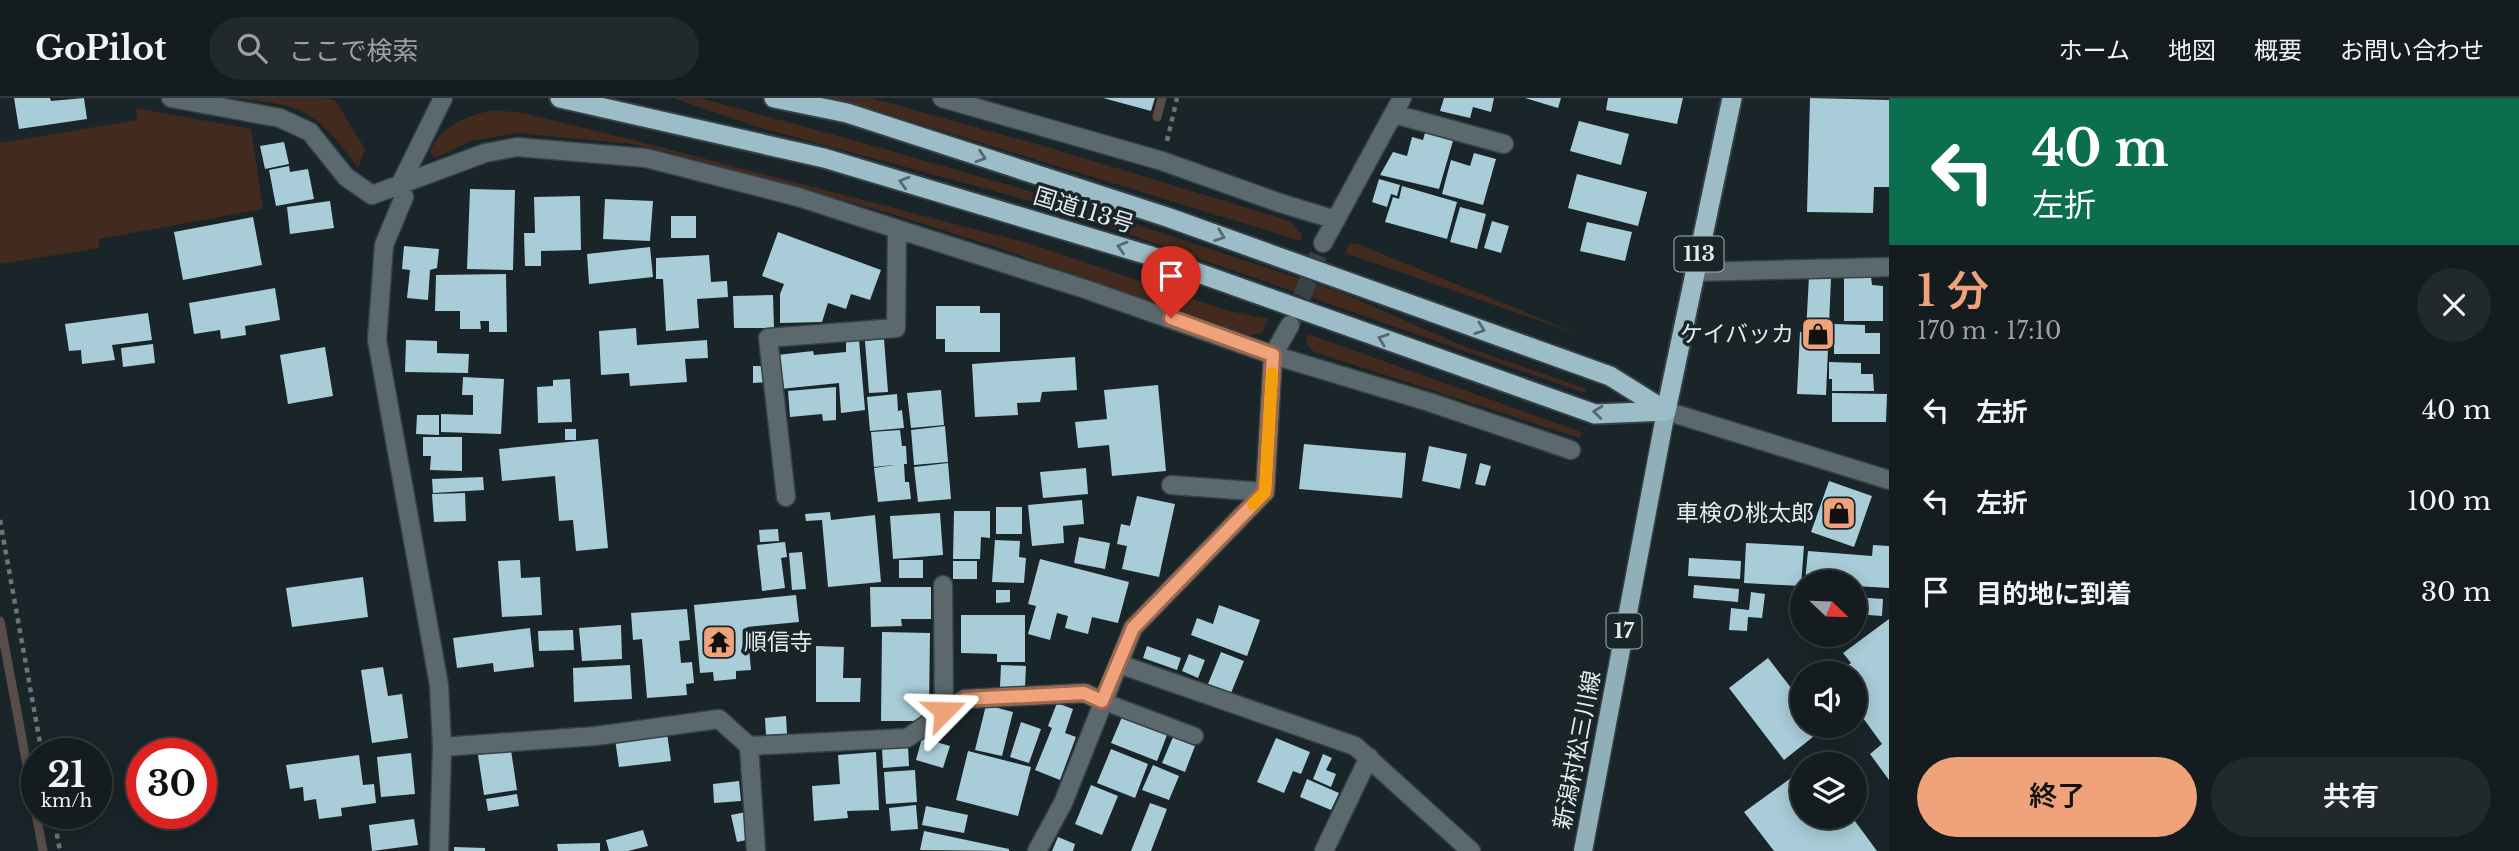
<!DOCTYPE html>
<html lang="ja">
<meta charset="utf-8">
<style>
:root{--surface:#141c1f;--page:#21292c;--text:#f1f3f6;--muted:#9da1a4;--line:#333a3d;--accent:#f0a27a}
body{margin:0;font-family:"Libre Baskerville","Noto Sans JP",serif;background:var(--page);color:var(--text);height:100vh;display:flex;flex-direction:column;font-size:26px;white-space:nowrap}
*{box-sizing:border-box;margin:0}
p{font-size:23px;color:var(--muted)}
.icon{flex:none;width:38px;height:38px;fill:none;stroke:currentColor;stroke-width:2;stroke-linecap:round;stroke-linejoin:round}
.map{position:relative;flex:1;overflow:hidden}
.details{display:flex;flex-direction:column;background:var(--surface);width:630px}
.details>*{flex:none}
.banner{background:#0b6e4f;color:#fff;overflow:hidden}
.needle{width:46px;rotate:113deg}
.tools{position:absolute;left:1790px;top:472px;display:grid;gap:14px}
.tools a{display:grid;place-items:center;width:77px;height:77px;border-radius:50%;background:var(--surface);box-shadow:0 4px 18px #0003,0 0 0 2px var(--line);font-size:35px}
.speed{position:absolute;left:21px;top:640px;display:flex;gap:14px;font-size:35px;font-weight:700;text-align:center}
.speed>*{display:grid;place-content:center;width:91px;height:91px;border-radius:50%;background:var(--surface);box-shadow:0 4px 18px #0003,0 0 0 2px var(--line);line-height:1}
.speed small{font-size:18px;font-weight:400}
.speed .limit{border:10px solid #d22;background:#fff;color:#111}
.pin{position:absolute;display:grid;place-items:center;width:60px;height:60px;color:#fff;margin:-72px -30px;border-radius:50% 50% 50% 0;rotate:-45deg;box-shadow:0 0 7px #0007}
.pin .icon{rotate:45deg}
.me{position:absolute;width:77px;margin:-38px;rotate:68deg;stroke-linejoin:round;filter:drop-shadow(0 0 5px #0008)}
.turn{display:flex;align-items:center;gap:24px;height:147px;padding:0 28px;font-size:32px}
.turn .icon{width:91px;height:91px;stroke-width:2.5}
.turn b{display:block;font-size:49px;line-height:60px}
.round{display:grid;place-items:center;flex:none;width:74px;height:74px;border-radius:37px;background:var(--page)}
.summary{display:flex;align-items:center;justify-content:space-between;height:119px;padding:0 28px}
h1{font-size:42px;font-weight:600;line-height:52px;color:var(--accent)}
.primary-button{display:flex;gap:14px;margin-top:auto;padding:14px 28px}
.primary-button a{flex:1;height:80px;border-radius:42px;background:var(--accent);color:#111;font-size:28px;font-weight:600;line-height:80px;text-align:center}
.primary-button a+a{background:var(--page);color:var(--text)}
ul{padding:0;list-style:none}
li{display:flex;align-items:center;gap:21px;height:91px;padding:0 28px}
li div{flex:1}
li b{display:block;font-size:26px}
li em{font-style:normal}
header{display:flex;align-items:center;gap:42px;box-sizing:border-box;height:98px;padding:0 35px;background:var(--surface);border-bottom:2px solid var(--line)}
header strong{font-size:33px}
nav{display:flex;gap:38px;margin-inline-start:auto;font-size:24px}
.search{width:490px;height:63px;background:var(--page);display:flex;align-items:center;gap:18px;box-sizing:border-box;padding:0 24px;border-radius:38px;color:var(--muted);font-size:26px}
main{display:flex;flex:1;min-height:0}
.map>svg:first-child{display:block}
</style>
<header>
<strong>GoPilot</strong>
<div class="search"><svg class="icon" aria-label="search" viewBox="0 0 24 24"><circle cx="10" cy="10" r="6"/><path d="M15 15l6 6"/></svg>ここで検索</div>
<nav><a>ホーム</a><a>地図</a><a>概要</a><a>お問い合わせ</a></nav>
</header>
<main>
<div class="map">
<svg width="1889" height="753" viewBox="0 0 1889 753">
<rect width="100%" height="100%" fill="#1a2529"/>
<!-- green -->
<path fill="#422a1e" d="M233 0H322L335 2 365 51 358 70C343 49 324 23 299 12 279 4 255 3 233 0Z
M673 0H700L860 44 1077 107 1340 194 1463 248 1587 291 1585 295 1042 106 761 30Z
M828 0H872L1054 51 1277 119 1291 124 1302 137 1301 143 878 13Z
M136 10 251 31 263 111 99 141V150L0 166V45L137 22Z
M493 12 523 15 637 43 1028 145 1229 213 1268 221 1262 235 1247 238 993 148 882 113 663 53 632 46 517 35 471 43 439 58 434 59 430 54C440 27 467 18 493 12Z
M1350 145 1358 146 1581 237 1345 155Z
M1308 236 1581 334 1580 340 1314 254 1306 245Z"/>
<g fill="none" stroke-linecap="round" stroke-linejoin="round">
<!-- stream -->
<path stroke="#594d48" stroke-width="9" d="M1157 19 1162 0
M0 523 43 753"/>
</g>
<!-- building -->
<path fill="#a8ccd8" d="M14 0H50L51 3 84 0 87 21 19 31Z
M1103 0H1155L1151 13Z
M1444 0H1494L1491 14 1473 9 1470 20 1440 13Z
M1525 0H1561L1558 10Z
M1608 0H1683L1677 26 1606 12Z
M1810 0 1889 2V89H1874L1873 115 1807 114Z
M1579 23 1629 36 1621 67 1570 53Z
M1425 35 1453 43 1439 91 1380 77 1393 54 1407 58 1412 39 1423 42Z
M284 44 289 66 265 71 260 48Z
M1474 55 1496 61 1483 107 1442 96 1451 62 1470 68Z
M289 68 290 74 308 71 314 101 276 108 269 72Z
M1577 76 1647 94 1638 128 1568 110Z
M1379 81 1400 87 1397 98 1391 96 1387 109 1372 104Z
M1402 88 1457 104 1447 141 1385 124 1393 99 1399 101Z
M470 91 515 92 513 172 467 171Z
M580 98 581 152 541 153V168H525L524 135H535L534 99Z
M605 101 653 103 650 143 603 141Z
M330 103 334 130 290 136 287 109Z
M1460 109 1486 116 1477 151 1450 144Z
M671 118H696V140H671Z
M253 119 262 167 183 182 174 134Z
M1492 123 1509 128 1501 155 1484 150Z
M1587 124 1632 134 1625 163 1580 153Z
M778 134 881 172 870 202 851 196 846 211 828 205 822 224 780 225V196L784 186 762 178Z
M404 148 439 151 437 170 430 172 428 202 407 200 410 172 402 171Z
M650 149 653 179 589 186 587 156Z
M709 157 711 184 727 183 728 199 697 201 699 230 666 233 663 181H656V160Z
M506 176 507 234H489V223H480L481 231H460V213H435L436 177Z
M1809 178 1831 180 1826 297 1797 296 1800 234 1806 235Z
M1844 179H1871L1872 187 1883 188V223H1844Z
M275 190 280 222 245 228 246 237 221 241 220 232 194 236 189 205Z
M773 197 774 230H734L733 198Z
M936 208H980V215H1000V254H945V241H936Z
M148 215 152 242 112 247 115 262 82 266 81 252 69 253 65 226Z
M1834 226 1865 227V235H1880V256H1834Z
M636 230 637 247 707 242 708 260 685 261 687 284 630 288 629 275 601 277 599 233Z
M884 241 888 294 869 295 865 243Z
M406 242 437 243V255L469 256 468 275 405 274Z
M859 242 865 312 841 315 839 285 780 291 777 257 813 253 814 257 846 254V244Z
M153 246 155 265 123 269 121 250Z
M325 249 333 298 288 306 280 257Z
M1075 259 1077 292 1042 294 1040 304 1017 305 1018 317 975 319 972 266Z
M1829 264 1861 265V276H1873L1874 293H1832V281H1829Z
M753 268H766V284L753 285Z
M463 279 504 281 501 336 441 334V316L473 317V297H462Z
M570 281 572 324 538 325 537 289 553 288V282Z
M1158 287 1166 373 1112 378 1109 347 1078 350 1075 324 1107 321 1104 292Z
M836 289V322L823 323 822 316 790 319 788 293Z
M941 292 944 327 911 330 907 295Z
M1832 295 1887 296 1886 324H1832Z
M897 296 898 313 902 312 904 330 870 333 867 299Z
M417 317H439V337L416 336Z
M945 328 948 364 914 367 911 332Z
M565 331H576V342H565Z
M900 332 902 348H906L907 366H904L905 384H909L911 401 878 404 874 370 894 367 874 369 871 334Z
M423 339H462V373L430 372 431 358H423Z
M598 341 608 450 576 453 573 422 559 423 555 378 502 383 499 351Z
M1304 346 1406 355 1402 400 1299 391Z
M1429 348 1467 356 1460 391 1422 383Z
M948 365 951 401 918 404 914 369Z
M1480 365 1491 368 1485 388 1475 386Z
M1086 370 1088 396 1043 400 1040 374Z
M483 379 484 392 433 395 432 381Z
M1829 383 1872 398 1854 449 1811 434Z
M465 395 466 423 434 424 432 396Z
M1137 398 1175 406 1159 479 1122 471 1127 448 1117 446 1121 426 1130 428Z
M1082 402 1084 426 1063 428 1064 445 1032 448 1028 407Z
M996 409H1022V436H996Z
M954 413H990V440L981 439 980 461H953Z
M830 414 831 422 875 417 881 484 828 489 822 422 806 423 805 416Z
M940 415 943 457 893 461 890 418Z
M778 431 779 443 760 444 759 432Z
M1079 439 1110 445 1105 471 1074 465Z
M995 442 1020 443 1019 459 1026 460 1024 485 992 484Z
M785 444 787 459 781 460 785 490 762 493 757 447Z
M1746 445 1804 448 1801 488 1744 485Z
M1873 447 1889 448V490L1855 488V485L1805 484 1808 453 1872 458Z
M802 454 806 491 792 492 789 455Z
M1689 460 1741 463 1740 481 1688 478Z
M1040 461 1129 484 1118 525 1092 519 1088 536 1065 530 1068 518 1057 515 1050 542 1028 536 1036 508 1028 506Z
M520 462 521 480 540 479 542 517 502 519 498 463Z
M899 462H923V480H899Z
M953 463H977V481H953Z
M363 479 368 519 292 529 286 490Z
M1694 487 1739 491 1738 504 1693 500Z
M870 489H931V521H901L902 528 871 529Z
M996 492H1010V504L996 505Z
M1751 494 1765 496 1762 520 1748 519 1747 533 1729 532 1731 510 1749 512Z
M796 497 799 524 747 529 751 572 736 573V581L714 583 713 574 700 575 694 507Z
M1855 499 1883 501 1882 518 1855 516Z
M1219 507 1260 522 1247 558 1191 537 1197 520 1213 526Z
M687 511 690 542 679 543 681 565 692 564 694 585 686 586 687 597 647 600 642 541 633 542 631 515Z
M961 517H1025V564H997V556L961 555Z
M1889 521V682L1870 656 1882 646 1855 609V576H1836L1851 565 1843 555Z
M621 527 622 561 582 563 579 530Z
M530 530 534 569 494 574 493 565 457 570 453 540Z
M573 532 574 552 539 553 538 533Z
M882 534 930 535 929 610 916 623H881Z
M816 548 844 549 843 580H861L860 604H816Z
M1147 548 1181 560 1177 572 1143 560Z
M1221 554 1244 563 1231 595 1208 586Z
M1189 556 1205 562 1198 580 1182 573Z
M1768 560 1802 604V628H1821L1823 631 1784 662 1729 590Z
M630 567 632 601 574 604 573 570Z
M1001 567 1026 568 1025 590 1000 589Z
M383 569 388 598 402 596 408 640 372 645 361 572Z
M1057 605 1073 611 1065 635 1076 639 1060 682 1035 672 1052 630 1048 628Z
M986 607 1013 614 1002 658 975 652Z
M786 618 787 636 766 637 765 620Z
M1122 619 1167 637 1157 663 1111 645Z
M1021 624 1041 631 1029 665 1010 659Z
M667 635 671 663 619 669 615 641Z
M1173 639 1195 648 1185 674 1162 665Z
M922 640 950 648 943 670 916 662Z
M1276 640 1310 654 1301 676 1293 673 1284 695 1257 684Z
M908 648 909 668 883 670 882 649Z
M1111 651 1148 666 1135 700 1097 685Z
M511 652 517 692 484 697 478 657Z
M968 653 1031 669 1018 718 956 702Z
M876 654 879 712 847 713 848 720 814 723 812 688 840 686 838 657Z
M411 655 415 696 381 699 377 659Z
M1323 656 1332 660 1326 672 1336 676 1331 689 1313 681Z
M359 657 363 687 374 686 376 705 341 710 342 718 319 721 316 701 304 703 303 689 290 691 286 667Z
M1153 667 1179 678 1169 702 1142 692Z
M915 672 917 704 886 706 884 674Z
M1802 672V719H1852L1877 753H1774L1744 714Z
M1307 681 1339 695 1331 712 1300 699Z
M739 683 741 703 714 705 713 686Z
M1091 687 1118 698 1102 737 1075 726Z
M517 696 519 708 488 713 486 701Z
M1150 705 1167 711 1151 753H1131Z
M916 707 918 731 891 733 889 710Z
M926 708 968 717 964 735 922 727Z
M746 714 751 741 737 744 731 717Z
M414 721 418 747 372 753 369 727Z
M643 732 648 748 628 753H609L606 742Z
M924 733 1009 751V753L920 752Z
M1058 739 1075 746 1073 753H1052Z
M600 745V753H558L557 746Z
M454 749 485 750V753H454Z"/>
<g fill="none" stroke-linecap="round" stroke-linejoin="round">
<!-- minor-tunnel -->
<path stroke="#384347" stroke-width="18" stroke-dasharray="18 9" stroke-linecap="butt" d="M1292 224 1323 145"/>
<!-- service casing -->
<g stroke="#364145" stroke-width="19">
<path id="service" d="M1102 603 1195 638"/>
</g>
<!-- minor casing -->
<g stroke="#364145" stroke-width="21">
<path id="minor" d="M171 0 280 20 310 34 346 79 372 97 485 55 517 49 646 60 798 99 897 131 1085 191 1273 257 1429 304 1571 352
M942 0 1162 63 1280 105 1336 122
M1394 16 1504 46
M1323 145 1402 0
M1695 174 1889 169
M1666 313 1889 382
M1171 387 1265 394
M786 399 768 240 896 230 897 131
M943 487 944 613
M1119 566 1355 648 1471 753
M749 648 756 753
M442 649 596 638 719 621 749 648 907 640 965 601 1085 595 1102 603
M439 753 442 649 439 587 377 242 384 147 404 99 400 87 443 0
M1037 753 1063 705 1133 530 1265 394 1273 257 1290 227
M1324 753 1369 659"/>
</g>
<!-- primary casing -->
<g stroke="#364145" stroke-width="21">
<path id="primary" d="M1583 753 1666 313"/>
</g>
<!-- trunk casing -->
<g stroke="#364145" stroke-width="23">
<path id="trunk" d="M560 0 824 60 1148 157 1595 316 1666 313
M774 0 847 15 1167 119 1610 278 1666 313
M1666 313 1732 0"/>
</g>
<!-- path -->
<path stroke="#6b7578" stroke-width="4.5" stroke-dasharray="5 5" stroke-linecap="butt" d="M1167 43 1177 0
M0 422 42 656
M53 716 60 753"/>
<!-- service -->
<use href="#service" stroke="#5b696e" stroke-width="16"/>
<!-- minor -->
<use href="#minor" stroke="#5b696e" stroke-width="18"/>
<!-- primary -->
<use href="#primary" stroke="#91afb9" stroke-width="18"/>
<!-- trunk -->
<use href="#trunk" stroke="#9cbdc8" stroke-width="19"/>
</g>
<!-- one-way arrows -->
<defs><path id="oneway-chevron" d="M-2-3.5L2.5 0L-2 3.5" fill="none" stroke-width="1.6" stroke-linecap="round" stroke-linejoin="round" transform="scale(1.75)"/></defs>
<g stroke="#546971">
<use href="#oneway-chevron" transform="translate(981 59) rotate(18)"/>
<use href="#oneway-chevron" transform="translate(904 84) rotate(-163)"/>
<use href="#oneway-chevron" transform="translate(1220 138) rotate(20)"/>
<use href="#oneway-chevron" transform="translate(1122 149) rotate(-163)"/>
<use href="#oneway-chevron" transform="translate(1480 231) rotate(20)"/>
<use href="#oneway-chevron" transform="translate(1383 241) rotate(-160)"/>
<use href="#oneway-chevron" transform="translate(1598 314) rotate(-174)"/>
</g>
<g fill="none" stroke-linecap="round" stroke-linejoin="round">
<!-- route casing -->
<g stroke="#9c694f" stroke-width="18">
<path id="route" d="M944 613 965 601 1084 595 1102 603 1133 530 1265 394 1273 257 1171 220"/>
</g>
<!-- route -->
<use href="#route" stroke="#f0a27a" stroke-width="12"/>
<!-- slow -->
<path stroke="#f59e0b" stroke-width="12" d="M1253 406 1265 394 1272 275"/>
</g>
<!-- icons -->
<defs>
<g id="shop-square" transform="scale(1.75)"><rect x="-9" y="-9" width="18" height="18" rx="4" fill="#f0a27a" stroke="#1a2529"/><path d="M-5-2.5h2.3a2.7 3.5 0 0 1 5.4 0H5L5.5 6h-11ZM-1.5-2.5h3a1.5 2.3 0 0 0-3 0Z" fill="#111"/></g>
<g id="temple-square" transform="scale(1.75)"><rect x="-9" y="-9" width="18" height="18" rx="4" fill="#f0a27a" stroke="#1a2529"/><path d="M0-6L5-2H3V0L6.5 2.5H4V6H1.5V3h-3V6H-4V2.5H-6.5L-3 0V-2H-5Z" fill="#111"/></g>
</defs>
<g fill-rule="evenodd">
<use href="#shop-square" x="1818" y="236"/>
<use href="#shop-square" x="1839" y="415"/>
<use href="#temple-square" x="719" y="544"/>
</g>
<g text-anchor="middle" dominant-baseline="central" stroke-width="7" stroke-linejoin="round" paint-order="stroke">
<!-- shield labels -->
<g fill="#1a2529" stroke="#a7b0b3" stroke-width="2">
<rect x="1674.5" y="138.5" width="49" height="35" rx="5"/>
<rect x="1606.5" y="515.5" width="35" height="35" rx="5"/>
</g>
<g font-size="21" font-weight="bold" fill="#e4ebee">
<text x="1699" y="156">113</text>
<text x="1624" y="533">17</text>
</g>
<!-- street labels -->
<g font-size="23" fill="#e4ebee" stroke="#1a2529">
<text transform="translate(1084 112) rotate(17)">国道113号</text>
<text transform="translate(1577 652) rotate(-79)">新潟村松三川線</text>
</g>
<!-- poi labels -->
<g font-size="23" fill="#e4ebee" stroke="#1a2529" text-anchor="end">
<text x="1794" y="236">ケイバッカ</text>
<text x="1814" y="415">車検の桃太郎</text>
<text x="744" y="544" text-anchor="start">順信寺</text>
</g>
</g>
</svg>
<div class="tools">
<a><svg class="needle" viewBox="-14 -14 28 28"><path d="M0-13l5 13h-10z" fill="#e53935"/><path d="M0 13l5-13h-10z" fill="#9da1a4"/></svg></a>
<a><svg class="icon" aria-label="sound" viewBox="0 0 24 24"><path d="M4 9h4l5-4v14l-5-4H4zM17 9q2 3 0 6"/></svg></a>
<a><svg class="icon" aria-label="layers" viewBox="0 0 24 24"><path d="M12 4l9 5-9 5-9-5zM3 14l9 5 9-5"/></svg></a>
</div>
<div class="speed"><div>21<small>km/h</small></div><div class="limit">30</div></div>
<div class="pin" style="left:1171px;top:220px;background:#d93025"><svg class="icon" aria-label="arrive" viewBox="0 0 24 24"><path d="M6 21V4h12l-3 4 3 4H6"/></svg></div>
<svg class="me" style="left:944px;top:613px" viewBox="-20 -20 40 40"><path d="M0-17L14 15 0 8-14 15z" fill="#f0a27a" stroke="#fff" stroke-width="4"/></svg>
</div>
<section class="details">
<div class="banner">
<div class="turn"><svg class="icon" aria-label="left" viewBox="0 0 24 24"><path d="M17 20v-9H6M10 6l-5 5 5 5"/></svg><div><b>40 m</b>左折</div></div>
</div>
<div class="summary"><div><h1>1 分</h1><p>170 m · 17:10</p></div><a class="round"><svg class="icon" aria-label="close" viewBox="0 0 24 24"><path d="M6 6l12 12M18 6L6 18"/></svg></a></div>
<ul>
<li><svg class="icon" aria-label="left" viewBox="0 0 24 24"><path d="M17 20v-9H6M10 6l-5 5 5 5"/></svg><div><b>左折</b></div><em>40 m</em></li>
<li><svg class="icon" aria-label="left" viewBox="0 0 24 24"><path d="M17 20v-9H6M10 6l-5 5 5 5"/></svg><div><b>左折</b></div><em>100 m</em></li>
<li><svg class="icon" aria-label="arrive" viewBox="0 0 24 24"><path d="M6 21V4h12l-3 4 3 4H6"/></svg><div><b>目的地に到着</b></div><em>30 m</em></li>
</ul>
<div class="primary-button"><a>終了</a><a>共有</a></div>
</section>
</main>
